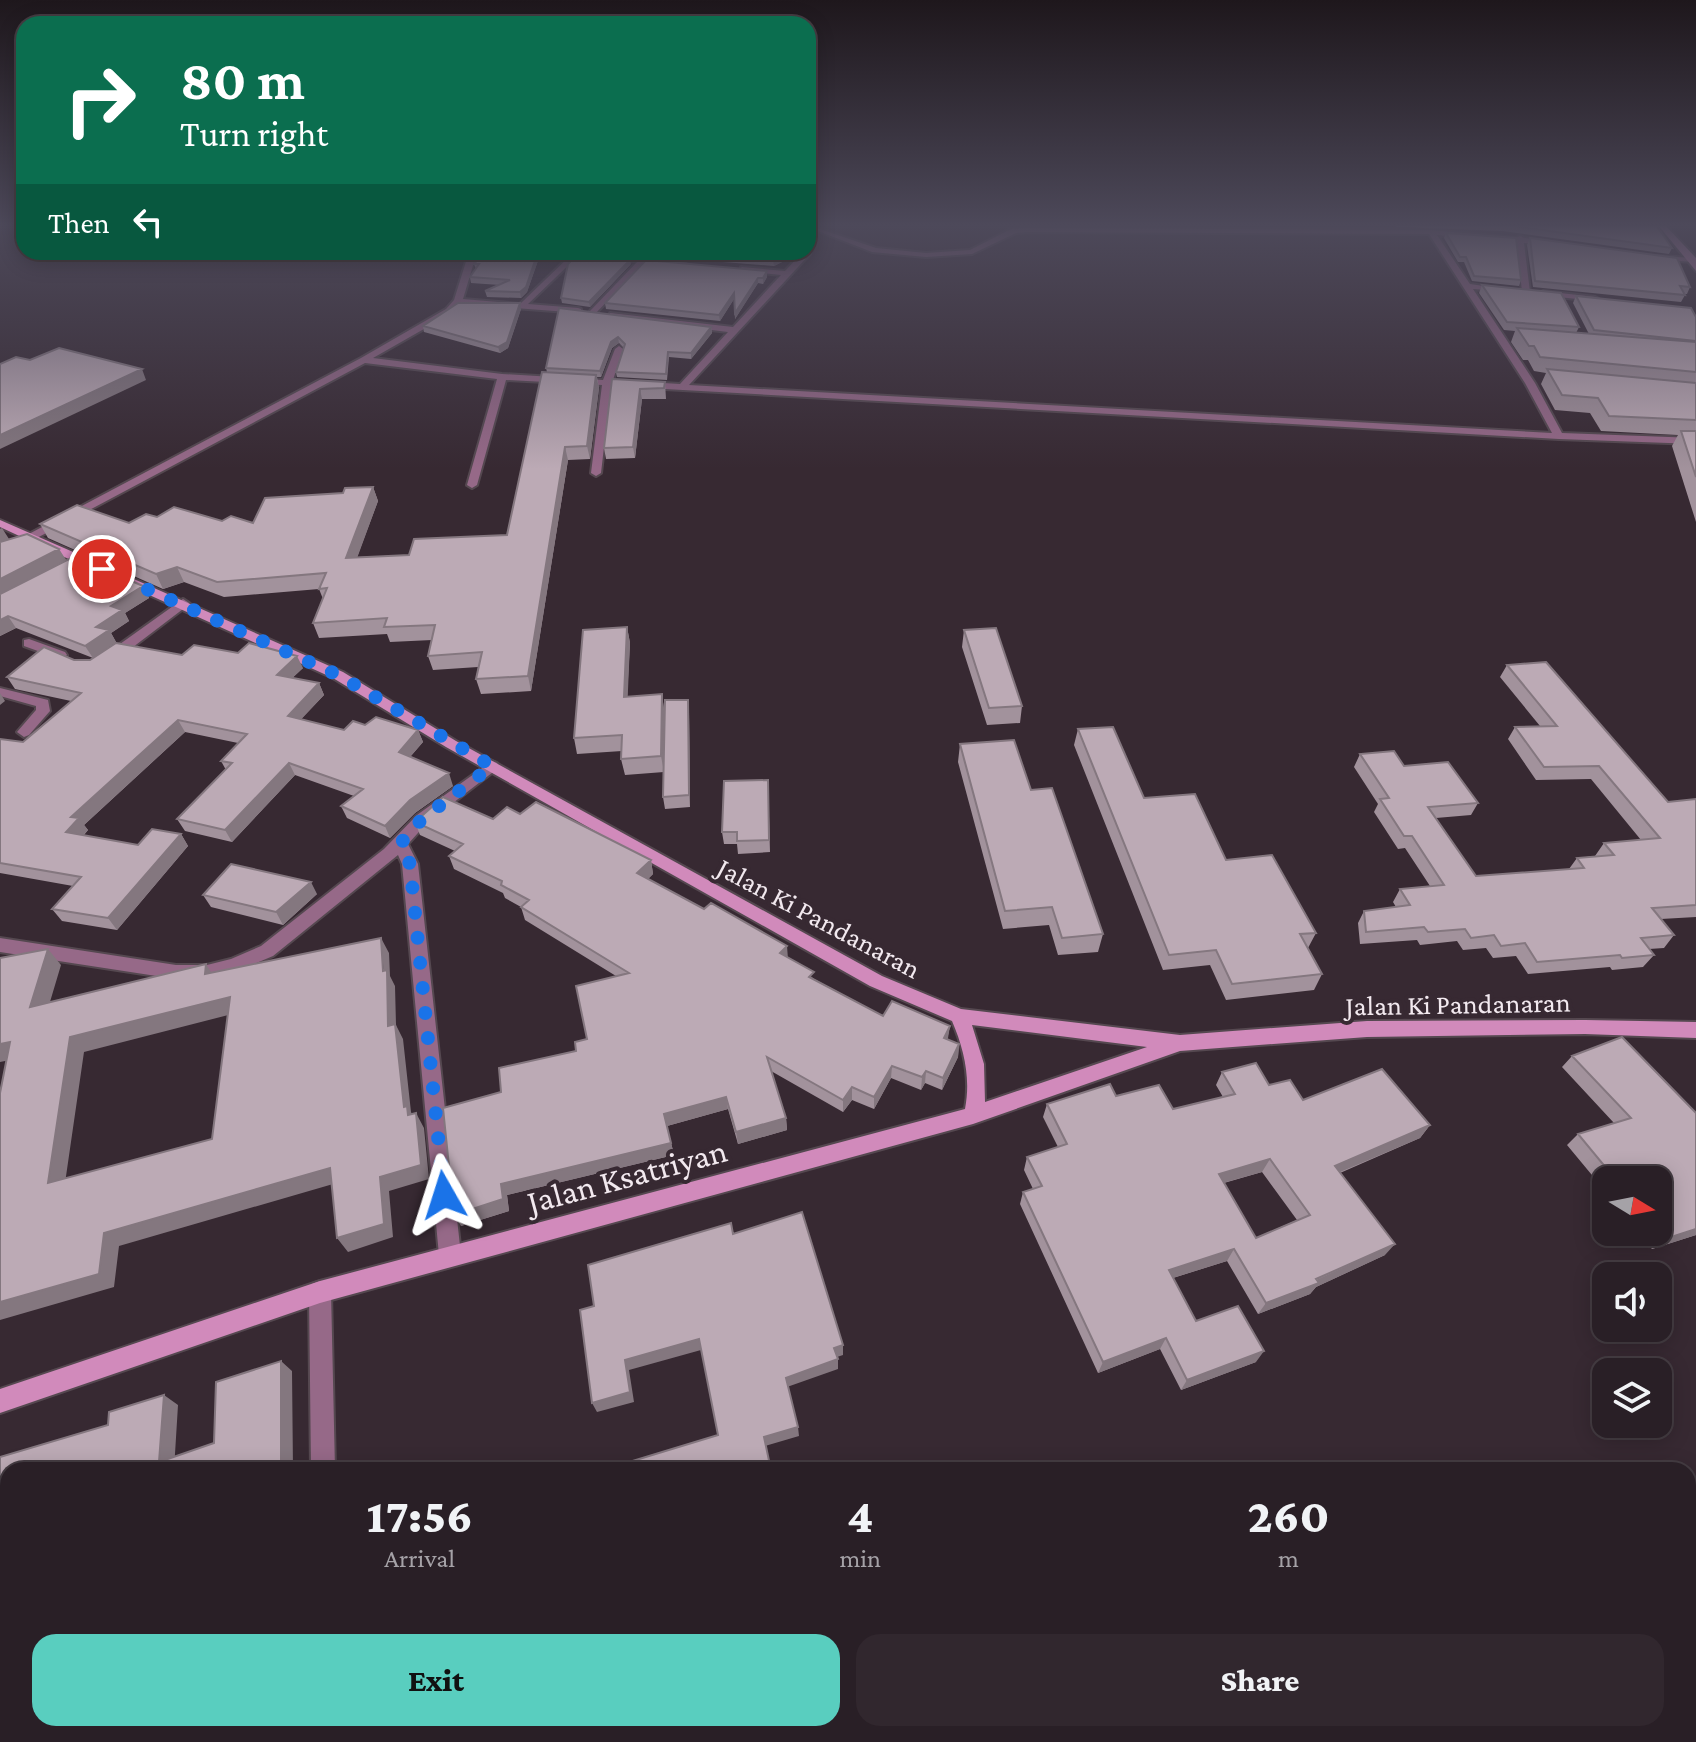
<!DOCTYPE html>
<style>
:root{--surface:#291f26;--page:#31272e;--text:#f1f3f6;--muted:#a5a2a7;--line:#453d43;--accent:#59cebf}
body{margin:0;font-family:"Crimson Pro",serif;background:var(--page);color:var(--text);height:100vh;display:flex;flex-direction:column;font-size:30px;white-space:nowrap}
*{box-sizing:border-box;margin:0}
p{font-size:26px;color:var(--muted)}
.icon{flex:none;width:44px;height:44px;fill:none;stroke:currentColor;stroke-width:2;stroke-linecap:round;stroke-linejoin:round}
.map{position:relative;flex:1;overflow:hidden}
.side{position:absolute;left:0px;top:1462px;width:1696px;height:280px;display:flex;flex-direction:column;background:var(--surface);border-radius:24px 24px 0 0;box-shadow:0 4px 20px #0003,0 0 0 2px var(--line)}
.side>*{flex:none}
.guide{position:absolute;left:16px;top:16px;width:800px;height:244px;border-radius:24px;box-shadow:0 4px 20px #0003,0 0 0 2px var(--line);background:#0b6e4f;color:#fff;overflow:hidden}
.needle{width:52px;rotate:100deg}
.fabs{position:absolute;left:1592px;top:1166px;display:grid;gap:16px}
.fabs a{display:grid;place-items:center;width:80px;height:80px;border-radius:16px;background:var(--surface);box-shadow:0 4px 20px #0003,0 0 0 2px var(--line);font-size:40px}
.pin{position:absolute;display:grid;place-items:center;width:68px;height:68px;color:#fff;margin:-34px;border:4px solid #fff;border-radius:50%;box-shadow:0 2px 8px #0007}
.me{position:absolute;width:88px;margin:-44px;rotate:354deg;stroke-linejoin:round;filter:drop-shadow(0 0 6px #0008)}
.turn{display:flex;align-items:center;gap:28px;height:168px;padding:0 32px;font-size:36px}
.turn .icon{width:104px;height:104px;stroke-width:2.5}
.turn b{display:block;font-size:56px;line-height:68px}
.then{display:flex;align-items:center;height:76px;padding:0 32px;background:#0003;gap:16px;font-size:30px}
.eta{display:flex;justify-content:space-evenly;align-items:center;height:136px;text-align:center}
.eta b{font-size:48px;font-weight:800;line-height:56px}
.button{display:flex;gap:16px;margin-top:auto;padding:16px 32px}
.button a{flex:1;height:92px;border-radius:24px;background:var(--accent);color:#111;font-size:32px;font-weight:800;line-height:92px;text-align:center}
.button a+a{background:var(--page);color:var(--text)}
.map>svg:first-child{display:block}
</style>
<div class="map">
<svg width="1696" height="1742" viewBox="0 0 1696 1742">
<rect width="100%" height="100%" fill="#372932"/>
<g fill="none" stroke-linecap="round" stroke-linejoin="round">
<!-- street casing -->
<g stroke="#554850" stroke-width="4">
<path id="street" d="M808 225 876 248 926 253 970 250 1011 229 1028 228 1431 230 1516 238 1520 236 1524 238 1548 241 1551 245 1524 243 1530 292 1526 294 1522 292 1517 242 1437 235 1470 284 1504 289 1500 291 1473 289 1535 383 1562 433 1696 438V444L1559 439 611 386 601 473 596 476 591 473 602 385 506 380 477 485 472 488 467 485 497 379 365 363 35 539 0 553V546L27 535 361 358 446 309 454 300 469 252H477L463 299 520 304 570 256 551 252 644 257 685 263 681 265 645 262 593 316 590 315V311L637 262 578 256 528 304 578 308 581 309V313L460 304 452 313 373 358 502 374 603 380 615 349 619 346 623 349 613 380 680 384 728 332 613 318 610 317V313L733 327 781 275 744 271 741 267 785 271 803 252 808 250 810 254 689 385 1552 433 1525 383 1429 234 1028 232 1016 233 972 254 926 257 872 252 808 227Z
M1655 256 1696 258V262L1658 260Z
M1543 291 1595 297 1599 299 1595 301 1540 295Z
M183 599 189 603 187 606 116 660H106V654Z
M29 639 65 652 67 655 60 659 24 646V640Z
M0 688 48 700 50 711 29 735 24 737 17 732 36 710V706L0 696Z
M492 761 497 763 499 766 497 769 427 823 408 844 418 864 461 1255 457 1262 450 1265 443 1262 439 1255 402 864 398 855 273 956 240 970 207 979H176L0 952V938L176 965H207L231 959 261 946 384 849 417 815Z
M320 1281 328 1284 331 1292 335 1470H311L309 1292 312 1284Z
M314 1734H342V1742H314Z"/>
</g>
<!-- secondary casing -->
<g stroke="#554850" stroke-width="4">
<path id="secondary" d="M1658 225H1665L1696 258V271Z
M0 520 96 562 98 565 92 569 88 568 0 527Z
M118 572 343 672 456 741 882 976 961 1009 1180 1035 1367 1021 1585 1020 1696 1022V1038L1585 1034 1367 1037 1180 1051 973 1124 320 1303 0 1413V1389L320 1281 965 1109C971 1078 964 1049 952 1021L870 986 446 747 333 678 114 579 112 576ZM972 1025 1147 1047 985 1102 984 1064Z"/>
</g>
<!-- street -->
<use href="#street" fill="#966988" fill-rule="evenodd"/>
<!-- secondary -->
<use href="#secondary" fill="#d18abb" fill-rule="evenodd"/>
</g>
<!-- wall -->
<path fill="#a2929c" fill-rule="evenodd" d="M1396 225H1656L1672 248 1669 254 1503 231 1397 227Z
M1446 233 1521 280 1519 286 1472 281 1464 262H1458L1444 238Z
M1530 238 1690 287 1687 294H1684L1685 295 1681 302 1533 287 1527 245Z
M479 252H541L527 292 521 298 487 297 485 291 500 285 471 283 470 277 476 269 474 264 477 261 476 257Z
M596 252H792L786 260 774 266Z
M631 264 590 307 562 303 561 298Z
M767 277 763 284 758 283 735 319 734 299 720 321 606 309 605 303Z
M1482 285 1579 327 1576 333 1589 334 1573 303 1576 296 1696 317V522L1672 446 1678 435 1601 431 1590 413 1555 410 1541 384 1546 373 1534 371 1528 360H1523L1511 342 1515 331 1504 330 1479 293Z
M559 308 711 327 712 333 691 359 669 357 667 380 617 377 616 372 624 348 619 343 612 348 601 377H597L599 388 590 459 568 460 531 691 481 694 476 679 478 667 433 670 428 656 432 640 390 642 387 634 319 638 313 623 323 599 319 589 224 597 184 582 163 589 48 538 40 524 129 523 157 517 253 523 343 493 373 487 378 501 357 557 409 555 507 535 547 372 546 368Z
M521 309 508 348 500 353 424 332 423 326Z
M612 379 665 382 666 399H642L635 458 606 459 604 448Z
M9 539 59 549 66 560 143 586 149 598 125 613 129 621 111 633 116 642 93 658 16 628 0 636Z
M627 627 630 643 627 697 662 694 664 710 689 712 690 807 665 809 663 797 664 772 625 775 621 759 622 751 577 754 574 738Z
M964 630 1022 706 1020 723 987 725 962 647Z
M182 655 303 668 292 678 319 683 324 695 301 719 344 730 365 725 418 730 423 742 410 757 453 786 415 813 390 838 347 818 341 806 354 796 295 775 232 842 185 831 177 819 226 770 221 761 238 743 185 732 84 825 88 830 84 835 138 845 181 834 188 846 117 930 62 921 52 909 73 886 0 873V739L23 742 71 701 15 689 7 677 74 660Z
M1507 665 1668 802 1696 799V917L1661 919 1674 935 1664 948 1649 949 1654 955 1643 967 1612 970 1610 967 1528 974 1516 956 1493 958 1486 948 1463 950 1457 941 1420 945 1417 940 1360 944 1358 923 1364 911 1396 907 1393 902 1400 889 1430 886 1405 848 1398 849 1374 812 1378 804 1354 767 1360 754 1404 766 1478 803 1471 815 1436 818 1476 876 1569 869 1577 858 1595 856 1604 843 1641 840 1591 779 1536 780 1508 739 1515 727 1540 726 1500 677Z
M1078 729 1144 798 1226 860 1316 933 1308 948 1322 974 1314 990 1226 1000 1210 965 1163 970 1074 745Z
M960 744 1031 790 1103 934 1098 952 1058 955 1049 925 1003 929 958 762Z
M768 780 770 852 738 854 737 844H724L722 832Z
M520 814 651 860 653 874 648 879 788 957 814 979 883 1016 950 1026 947 1040 959 1044 958 1057 942 1090 925 1083 921 1090 891 1078 874 1109 852 1100 843 1112 771 1071 786 1118 787 1130 738 1144 728 1109 667 1126 674 1155 507 1195 509 1211 461 1226 501 1092 576 1051 587 1039 616 976 525 920 521 907 505 898 503 893 454 869 449 856 455 851 420 835 415 822 493 819Z
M317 894 283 925 211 907 203 895Z
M1572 1056 1696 1113V1235L1652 1249 1638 1232H1658V1180H1606V1192L1567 1145 1578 1134 1614 1123 1562 1067Z
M1222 1072 1269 1085 1303 1100 1430 1125 1420 1138 1340 1173 1385 1255 1316 1287 1310 1294 1258 1314 1227 1261 1173 1278 1196 1321 1256 1362 1181 1390 1160 1349 1098 1373 1020 1204 1023 1192 1033 1189 1024 1170 1027 1157 1058 1147 1043 1117 1047 1104 1116 1096 1173 1109 1223 1097 1216 1085ZM1262 1172 1297 1220 1256 1238 1224 1183Z"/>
<!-- shaded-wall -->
<path fill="#84777f" d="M538 252H541L527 292 521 298 520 292Z
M788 252H792L786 260 774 266 773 261Z
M630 260 631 264 590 307 589 302Z
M767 271V277L763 284V278Z
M758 278V283L735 319V313Z
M734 293V299L720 321 719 315Z
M520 303 521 309 508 348 500 353 498 347Z
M711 327 712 333 691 359V353Z
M618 337 619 343 612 348 601 377 600 371 611 342Z
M142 369 146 380 0 449V435Z
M596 375 599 388 590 459 587 446Z
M640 389 642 399 635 458 633 447Z
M565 447 568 460 531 691 528 676Z
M373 487 378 501 352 572 346 558Z
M2 528 9 539 0 543V529Z
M59 549 66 560 0 595V579Z
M177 567 184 582 163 589 156 574Z
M143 586 149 598 125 613 129 621 111 633 116 642 93 658 85 646 96 627 111 606Z
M8 616 16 628 0 636V620Z
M627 627 630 643 627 713 624 697Z
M297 656 303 668 283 687 277 675Z
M319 683 324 695 293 728 288 716Z
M0 693 5 701 0 705Z
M662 694 664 710V772L661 756Z
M688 700 689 712 690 807 689 795Z
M178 720 185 732 84 825 88 830 75 844 66 832 71 817Z
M418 730 423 742 404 764 399 752Z
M289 763 295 775 232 842 225 830Z
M449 773 453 786 415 813 390 838 385 826 410 800Z
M181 834 188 846 117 930 108 918Z
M651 860 653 874 640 886 637 873Z
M311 882 317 894 283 925 276 912Z
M381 938 389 953 390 976 395 986 396 1025 403 1039 411 1112 415 1121 416 1130 404 1107 388 1026Z
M787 946 788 959 780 953Z
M48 949 61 965 44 1022 30 1007Z
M206 964 216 980 205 974Z
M230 997 240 1012 84 1052 63 1197 48 1183 70 1037Z
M950 1026 948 1038 942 1051 944 1038Z
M10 1042 25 1057 0 1062V1044Z
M959 1044 958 1057 942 1090 943 1078Z
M892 1066 891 1078 874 1109V1097Z
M926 1071 925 1083 921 1090 922 1077Z
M852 1087V1100L843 1112V1100Z
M726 1097 728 1109 667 1126 674 1155 507 1195 509 1211 461 1226 454 1215 501 1184 664 1114Z
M416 1113 424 1128 429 1179 389 1191 393 1237 348 1252 337 1238 380 1177Z
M786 1118 787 1130 738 1144 736 1132Z
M1430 1125 1420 1138 1326 1178 1335 1166Z
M1270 1159 1262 1172 1212 1186 1219 1174Z
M330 1168 340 1182 119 1246 114 1287 0 1320V1302L104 1233Z
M1696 1229V1235L1652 1249 1665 1239Z
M1395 1244 1385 1255 1316 1287 1310 1294 1258 1314 1266 1303Z
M1234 1249 1227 1261 1163 1281 1169 1270Z
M1166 1338 1160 1349 1098 1373 1103 1362Z
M699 1339 701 1350 629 1370 634 1402 597 1412 592 1403 625 1360Z
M843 1345V1355L834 1358V1348Z
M1264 1351 1256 1362 1181 1390 1187 1380Z
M838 1359V1369L787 1387 786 1378Z
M281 1361 292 1371 293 1470H281Z
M164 1395 178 1405 174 1470 159 1462Z
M798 1427 799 1436 765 1446 764 1437Z
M8 1606V1619L0 1622V1608Z
M279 1734H293V1742H279Z
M450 1734H475L454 1742H429Z"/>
<!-- building -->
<path fill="#bcaab5" stroke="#84777f" stroke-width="2" fill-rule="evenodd" d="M1501 225H1656L1672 248 1506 225Z
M1446 233 1516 238 1521 280 1474 276 1466 257H1460Z
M1530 238 1677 258 1690 287 1680 286 1685 295 1535 281Z
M479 252H538L526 287 520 292 485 291 510 280 470 277 479 264H474L480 257H476Z
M661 252H788L786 255 773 261Z
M578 254 630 260 589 302 561 298 568 264Z
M646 260 767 271 763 278H758L735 313 734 293 719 315 605 303Z
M1482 285 1561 293 1579 327 1507 322Z
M1576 296 1691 308 1696 317V341L1594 330Z
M458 303H520L507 342 498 347 423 326Z
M559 308 711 327 691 353 668 352 666 374 616 372 625 344 618 337 611 342 600 371 546 368Z
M1517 328 1696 342V372L1540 357 1534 346H1529Z
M59 348 142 369 0 435V364L16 357 30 360Z
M1547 369 1696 383V420L1609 416 1598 398 1562 395Z
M542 372 596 375 587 446 565 447 528 676 476 679 482 652 428 656 435 625 384 627 387 618 313 623 327 588 319 589 326 573 217 582 177 567 156 574 40 524 77 505 129 523 146 514 157 517 174 507 222 521 231 516 253 523 265 498 343 493 345 488 373 487 346 558 409 555 414 539 507 535Z
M612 379 665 382 664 388 640 389 633 447 604 448Z
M1681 431H1696V477Z
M27 534 59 549 0 579V542Z
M75 556 143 586 111 606 122 610 96 627 109 630 85 646 8 616 0 620V594Z
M627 627 624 697 662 694 661 756 621 759 622 735 574 738 583 630Z
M996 628 1022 706 989 708 964 630Z
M116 643 182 655 194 645 238 653 249 643 297 656 277 675 319 683 288 716 344 730 353 721 365 725 376 717 418 730 399 752 449 773 410 800 385 826 341 806 363 789 289 763 225 830 177 819 232 763 221 761 247 734 178 720 71 817 79 818 66 832 138 845 152 829 181 834 108 918 52 909 81 877 0 863V739L23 742 81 693 7 677 44 647 74 660H90Z
M1546 662 1668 802 1696 799V905L1652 908 1674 935 1641 938 1654 955 1622 958 1620 955 1537 962 1525 943 1501 946 1494 935 1471 938 1465 929 1428 932 1424 927 1366 932 1364 911 1410 905 1400 889 1444 885 1412 836H1404L1380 799 1389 798 1360 754 1394 751 1404 766 1448 762 1478 803 1428 807 1476 876 1584 868 1577 858 1614 855 1604 843 1660 838 1599 766 1544 767 1515 727 1557 726 1507 665Z
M665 700H688L689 795 663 797Z
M1113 727 1144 798 1195 794 1226 860 1272 855 1316 933 1300 934 1322 974 1232 984 1216 950 1169 955 1078 729Z
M1014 740 1031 790 1052 788 1103 934 1062 938 1052 907 1005 911 960 744Z
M768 780 769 840 737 841V832H722L724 781Z
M443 797 493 819 507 807 520 814 536 802 651 860 637 873 704 909 711 903 787 946 780 953 814 972 809 977 883 1016 892 1001 950 1026 944 1038 959 1044 943 1078 926 1071 922 1077 892 1066 874 1097 852 1087 843 1100 767 1057 786 1118 736 1132 726 1097 664 1114 671 1143 501 1184 503 1199 454 1215 443 1108 501 1092 499 1068 576 1051 575 1042 587 1039 576 986 629 973 521 907 529 900 501 885 502 881 449 856 463 844 415 822Z
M231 864 311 882 276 912 203 895Z
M381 938 383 971 387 970 388 1026 395 1024 404 1107 407 1106 408 1115 416 1113 421 1165 380 1177 384 1224 337 1238 330 1168 104 1233 99 1274 0 1302V1093L10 1042 0 1044V958L48 949 30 1007 206 964 205 974ZM230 997 212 1139 48 1183 70 1037Z
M1622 1037 1696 1113V1229L1665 1239 1658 1231V1180H1616L1578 1134 1631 1118 1572 1056Z
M1256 1063 1269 1085 1290 1080 1303 1100 1382 1069 1430 1125 1335 1166 1395 1244 1316 1279 1319 1283 1266 1303 1234 1249 1169 1270 1196 1321 1238 1306 1264 1351 1187 1380 1166 1338 1103 1362 1023 1192 1042 1186 1027 1157 1067 1144 1047 1104 1110 1084 1116 1096 1159 1085 1173 1109 1235 1094 1222 1072ZM1270 1159 1310 1215 1256 1238 1219 1174Z
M802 1212 843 1345 834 1348 838 1359 786 1378 798 1427 764 1437 771 1470H603L718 1435 699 1339 625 1360 630 1392 592 1403 580 1310 594 1306 588 1265 731 1223 733 1234Z
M281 1361V1470H8V1606L0 1608V1457L108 1425 109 1412 164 1395 159 1462 214 1443 216 1382Z
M142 1734H279V1742H141Z
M375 1734H450L429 1742H376Z"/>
<!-- sky -->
<linearGradient id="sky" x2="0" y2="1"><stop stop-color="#1e171c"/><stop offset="0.48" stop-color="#4d495a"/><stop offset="1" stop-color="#4d495a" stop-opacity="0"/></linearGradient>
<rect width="1696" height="469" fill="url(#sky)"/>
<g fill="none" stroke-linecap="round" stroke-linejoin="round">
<!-- route -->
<path stroke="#1a73e8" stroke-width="14" stroke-dasharray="0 25.2" d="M102 569 338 675 492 766 422 819 400 844 410 864 444 1195"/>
</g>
<g text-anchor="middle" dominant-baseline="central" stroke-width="8" stroke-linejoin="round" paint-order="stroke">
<!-- street labels -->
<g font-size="28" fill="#f2e9ef" stroke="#372932">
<text transform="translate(819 918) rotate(28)">Jalan Ki Pandanaran</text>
<text transform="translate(1458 1004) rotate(-1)">Jalan Ki Pandanaran</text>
</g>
<!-- near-street labels -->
<g font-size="34" fill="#f2e9ef" stroke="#372932">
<text transform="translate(627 1176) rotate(-15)">Jalan Ksatriyan</text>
</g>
</g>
</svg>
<div class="fabs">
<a><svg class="needle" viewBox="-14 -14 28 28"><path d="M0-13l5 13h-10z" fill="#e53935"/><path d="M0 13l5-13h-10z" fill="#a5a2a7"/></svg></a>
<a><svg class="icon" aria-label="sound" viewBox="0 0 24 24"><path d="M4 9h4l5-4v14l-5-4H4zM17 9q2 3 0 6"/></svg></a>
<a><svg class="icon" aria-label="layers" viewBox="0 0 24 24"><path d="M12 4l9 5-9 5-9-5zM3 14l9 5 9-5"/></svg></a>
</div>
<div class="pin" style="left:102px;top:569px;background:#d93025"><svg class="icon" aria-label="arrive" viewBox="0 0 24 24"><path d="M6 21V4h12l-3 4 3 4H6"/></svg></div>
<svg class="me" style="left:444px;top:1195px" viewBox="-20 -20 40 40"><path d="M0-17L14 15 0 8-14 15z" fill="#1a73e8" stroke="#fff" stroke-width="4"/></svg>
<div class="guide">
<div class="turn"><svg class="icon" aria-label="right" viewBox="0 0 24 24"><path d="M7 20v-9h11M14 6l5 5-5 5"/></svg><div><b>80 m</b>Turn right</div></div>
<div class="then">Then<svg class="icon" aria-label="left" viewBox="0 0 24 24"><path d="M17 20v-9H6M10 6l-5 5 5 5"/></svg></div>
</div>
<section class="side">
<div class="eta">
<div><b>17:56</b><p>Arrival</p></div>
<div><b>4</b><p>min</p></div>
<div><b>260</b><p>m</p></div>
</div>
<div class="button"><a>Exit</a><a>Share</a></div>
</section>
</div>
